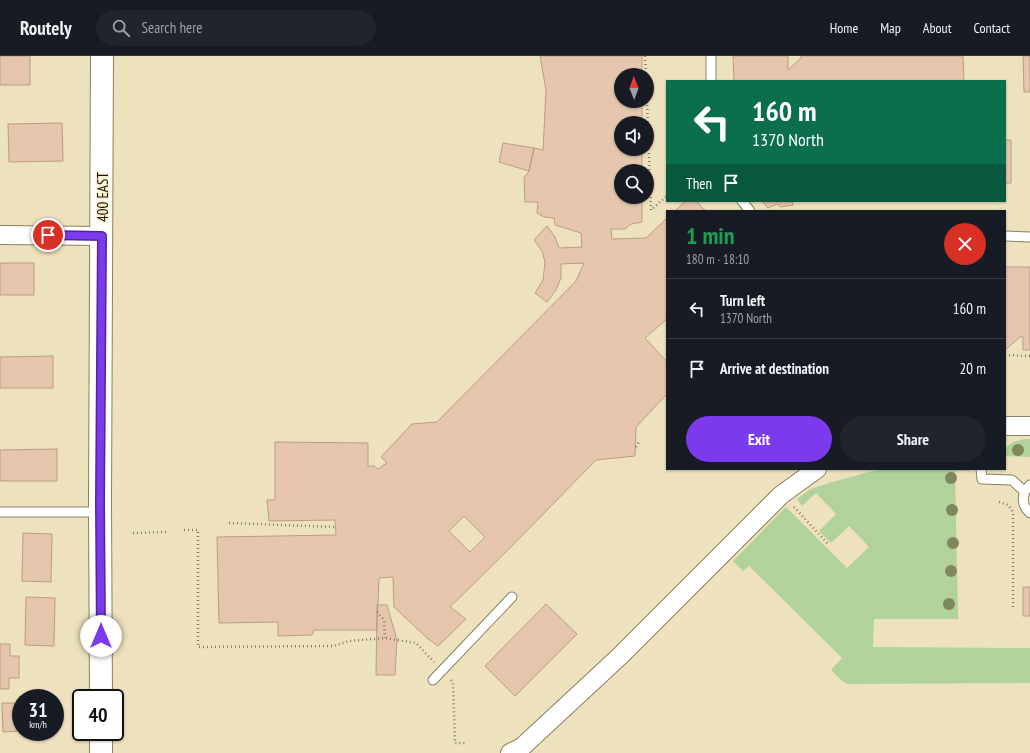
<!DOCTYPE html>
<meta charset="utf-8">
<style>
:root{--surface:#171b24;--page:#20242c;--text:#f1f3f6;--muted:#9ea1a6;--line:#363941;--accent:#7c3aed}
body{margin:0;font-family:"PT Sans Narrow",sans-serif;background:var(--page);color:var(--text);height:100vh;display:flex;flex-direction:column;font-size:15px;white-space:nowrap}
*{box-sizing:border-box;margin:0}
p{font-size:13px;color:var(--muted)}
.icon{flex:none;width:22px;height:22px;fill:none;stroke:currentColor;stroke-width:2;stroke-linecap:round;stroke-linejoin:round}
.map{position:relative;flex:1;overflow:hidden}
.sheet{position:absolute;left:666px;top:154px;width:340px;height:260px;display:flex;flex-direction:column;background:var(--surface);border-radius:0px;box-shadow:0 1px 3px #0004}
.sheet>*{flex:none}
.hud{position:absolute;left:666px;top:24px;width:340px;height:122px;border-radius:0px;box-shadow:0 1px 3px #0004;background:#0b6e4f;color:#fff;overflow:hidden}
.needle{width:26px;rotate:359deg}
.buttons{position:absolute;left:614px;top:12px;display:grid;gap:8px}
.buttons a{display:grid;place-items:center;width:40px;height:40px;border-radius:50%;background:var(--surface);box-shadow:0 1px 3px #0004;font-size:20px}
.speed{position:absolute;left:12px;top:633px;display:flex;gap:8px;font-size:20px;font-weight:700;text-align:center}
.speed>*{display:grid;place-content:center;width:52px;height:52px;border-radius:50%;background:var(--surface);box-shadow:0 1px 3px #0004;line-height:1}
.speed small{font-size:10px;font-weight:400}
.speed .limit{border:2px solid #111;border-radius:6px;background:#fff;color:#111}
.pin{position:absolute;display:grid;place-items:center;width:34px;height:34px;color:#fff;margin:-17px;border:2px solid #fff;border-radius:50%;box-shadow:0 1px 4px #0007}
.me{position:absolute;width:44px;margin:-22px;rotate:0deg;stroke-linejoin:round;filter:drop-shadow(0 0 3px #0008)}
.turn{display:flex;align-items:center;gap:14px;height:84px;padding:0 20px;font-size:18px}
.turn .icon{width:52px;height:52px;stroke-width:2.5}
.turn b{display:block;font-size:28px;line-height:34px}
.then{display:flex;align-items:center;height:38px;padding:0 20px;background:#0003;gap:8px;font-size:15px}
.round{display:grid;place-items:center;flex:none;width:42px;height:42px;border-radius:21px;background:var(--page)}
.head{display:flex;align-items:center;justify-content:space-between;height:68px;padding:0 20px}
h1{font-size:24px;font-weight:700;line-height:30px;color:#1e9e55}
.primary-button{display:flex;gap:8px;margin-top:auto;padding:8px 20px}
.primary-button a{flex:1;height:46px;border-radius:24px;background:var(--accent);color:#fff;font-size:16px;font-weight:700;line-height:46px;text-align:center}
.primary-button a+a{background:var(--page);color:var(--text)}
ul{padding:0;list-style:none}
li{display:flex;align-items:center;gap:12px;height:60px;padding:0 20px;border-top:1px solid var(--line)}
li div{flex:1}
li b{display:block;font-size:15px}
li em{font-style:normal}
header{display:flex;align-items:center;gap:24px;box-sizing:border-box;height:56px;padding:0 20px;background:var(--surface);border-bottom:1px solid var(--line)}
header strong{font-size:19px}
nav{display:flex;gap:22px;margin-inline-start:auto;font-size:14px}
.search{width:280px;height:36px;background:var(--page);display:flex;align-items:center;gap:10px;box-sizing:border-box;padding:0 14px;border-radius:22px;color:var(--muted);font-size:15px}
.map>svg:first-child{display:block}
</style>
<header>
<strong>Routely</strong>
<div class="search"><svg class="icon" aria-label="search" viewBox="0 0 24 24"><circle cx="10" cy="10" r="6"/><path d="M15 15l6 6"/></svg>Search here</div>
<nav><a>Home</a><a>Map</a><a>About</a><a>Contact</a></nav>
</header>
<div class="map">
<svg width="1030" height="697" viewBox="0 0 1030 697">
<rect width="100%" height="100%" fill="#ede2bd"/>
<!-- green -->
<path fill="#b1d29a" d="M1024 383H1030V401L1005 400V392L1013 386Z
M880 413H972L969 415H955L958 563H874L873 591 1030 592V627L848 628 842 625 831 614 842 602 749 510 743 515 733 505 786 451 847 512 869 491 849 470 831 487 819 475 836 458 816 437 802 450 797 443 811 433 829 427Z"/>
<!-- building -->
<path fill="#e6c6ad" stroke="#bb9c84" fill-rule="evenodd" d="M0 0H30V29H0Z
M540 0H642V19H621V45H642V67H621V93H642V115H621V141H642V166L631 168 625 173H611L612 183 646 182 667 162V263L645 282 667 306V338L636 371 635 400 596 404 509 493 450 551 466 563 438 590 427 582 394 551 393 521 379 522 377 574H314L312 579 278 580V566L219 567 217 481 336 479 335 464 269 465 267 444H275V386L368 387V410H374L378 413 387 407 381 401 412 368 437 366 576 225 584 207 561 208V222L556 234 547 246 535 237 543 224 545 206 542 195 534 184 547 170 555 181 559 192 582 191 581 177 555 169 554 162 544 161 537 157 538 146H525L524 122 529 115 534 92 543 94 546 34ZM464 460 485 481 470 496 449 475Z
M733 0H788V14L801 2V0H963L964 25H734Z
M1023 0H1030V36H1024Z
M62 67 63 105 9 106 8 68Z
M1005 84H1011V127H1005Z
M503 87 534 92 529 115 499 106Z
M685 145H696L706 155H675Z
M762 145H792L793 149 781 151 777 148 768 152Z
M0 207H34V239H0Z
M1005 211H1030V294H1023V281H1020L1005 294Z
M53 300V332H0V301Z
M57 393V425H0V394Z
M23 477 52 478 51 526 22 525Z
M1023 531H1030V560H1023Z
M26 541 55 542 54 590 25 589Z
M546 548 577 578 515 640 485 610Z
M377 549H387L397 584 395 619H376Z
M0 588H10V600H19V622H9V633H0Z
M2 647H21V675L3 676Z"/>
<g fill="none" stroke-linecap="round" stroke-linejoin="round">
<!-- service casing -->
<g stroke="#8a805e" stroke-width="11">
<path id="service" d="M711 0V25
M742 145 750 155
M1005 180 1030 181
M981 413 982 423 1012 424 1025 436
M1030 429C1021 437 1021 449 1030 457
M0 456H100
M433 624 512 541"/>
</g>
<!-- minor casing -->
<g stroke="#8a805e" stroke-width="20">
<path id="minor" d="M0 179 102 180
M1005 370H1030
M510 697 522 691 620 600 781 439 817 413"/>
</g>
<!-- tertiary casing -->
<g stroke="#8a805e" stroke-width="24">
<path id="tertiary" d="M101 642 100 447 102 0
M101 676V697"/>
</g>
<!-- path -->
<path stroke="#857d64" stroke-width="2.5" stroke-dasharray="1 3" stroke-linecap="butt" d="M645 0 646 19
M647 45 651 154 667 140
M1005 299 1030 300
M636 391 640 384
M999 446 1008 449 1013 456V553
M794 451 829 489
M229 467 335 471
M184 474H198V591L334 590 349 585 385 582 416 587 434 606
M133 477 166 476
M377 556 384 564 385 582
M451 624 453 627 455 687H467"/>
<!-- service -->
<use href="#service" stroke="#fff" stroke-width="9"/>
<!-- minor -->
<use href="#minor" stroke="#fff" stroke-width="18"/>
<!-- tertiary -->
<use href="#tertiary" stroke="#fff" stroke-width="22"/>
</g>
<!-- trees -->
<g fill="#7e885b">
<circle cx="1018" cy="394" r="6"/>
<circle cx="951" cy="422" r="6"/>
<circle cx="952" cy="454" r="6"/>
<circle cx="953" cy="487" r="6"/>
<circle cx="951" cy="515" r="6"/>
<circle cx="949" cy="548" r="6"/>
</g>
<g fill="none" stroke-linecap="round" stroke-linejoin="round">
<!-- route casing -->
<g stroke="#51269a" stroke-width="10">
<path id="route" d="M48 179 102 180 100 447 101 580"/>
</g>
<!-- route -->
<use href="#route" stroke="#7c3aed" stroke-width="7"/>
</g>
<g text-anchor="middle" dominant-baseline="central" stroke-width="3" stroke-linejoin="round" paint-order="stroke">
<!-- street labels -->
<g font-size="15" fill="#191508" stroke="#fbf0ca">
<text transform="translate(102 141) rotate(-90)">400 EAST</text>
</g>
</g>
</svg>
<div class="buttons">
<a><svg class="needle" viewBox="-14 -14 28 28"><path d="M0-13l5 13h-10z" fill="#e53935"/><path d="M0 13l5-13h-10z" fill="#9ea1a6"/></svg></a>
<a><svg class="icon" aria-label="sound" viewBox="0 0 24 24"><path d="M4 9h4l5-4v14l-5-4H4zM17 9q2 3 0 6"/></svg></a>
<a><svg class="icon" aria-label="search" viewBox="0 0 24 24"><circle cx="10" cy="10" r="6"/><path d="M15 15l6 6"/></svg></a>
</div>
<div class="speed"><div>31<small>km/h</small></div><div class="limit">40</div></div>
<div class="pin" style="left:48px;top:179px;background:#d93025"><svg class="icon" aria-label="arrive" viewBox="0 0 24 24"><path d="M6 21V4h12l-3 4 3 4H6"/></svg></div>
<svg class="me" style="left:101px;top:580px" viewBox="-20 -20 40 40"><circle r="19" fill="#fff"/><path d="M0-13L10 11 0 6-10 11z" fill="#7c3aed"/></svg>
<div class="hud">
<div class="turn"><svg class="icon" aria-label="left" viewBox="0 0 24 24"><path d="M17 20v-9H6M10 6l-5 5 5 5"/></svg><div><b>160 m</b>1370 North</div></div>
<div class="then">Then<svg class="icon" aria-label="arrive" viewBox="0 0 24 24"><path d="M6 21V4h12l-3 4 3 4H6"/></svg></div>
</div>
<section class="sheet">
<div class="head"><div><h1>1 min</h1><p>180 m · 18:10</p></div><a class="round" style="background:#d93025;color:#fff"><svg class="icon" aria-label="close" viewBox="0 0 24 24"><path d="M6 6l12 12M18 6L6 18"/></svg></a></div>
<ul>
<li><svg class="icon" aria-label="left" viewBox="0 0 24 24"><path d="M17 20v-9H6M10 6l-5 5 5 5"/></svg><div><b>Turn left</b><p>1370 North</p></div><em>160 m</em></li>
<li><svg class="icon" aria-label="arrive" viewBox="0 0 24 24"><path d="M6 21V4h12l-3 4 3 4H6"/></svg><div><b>Arrive at destination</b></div><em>20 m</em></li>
</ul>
<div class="primary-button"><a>Exit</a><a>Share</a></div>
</section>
</div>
